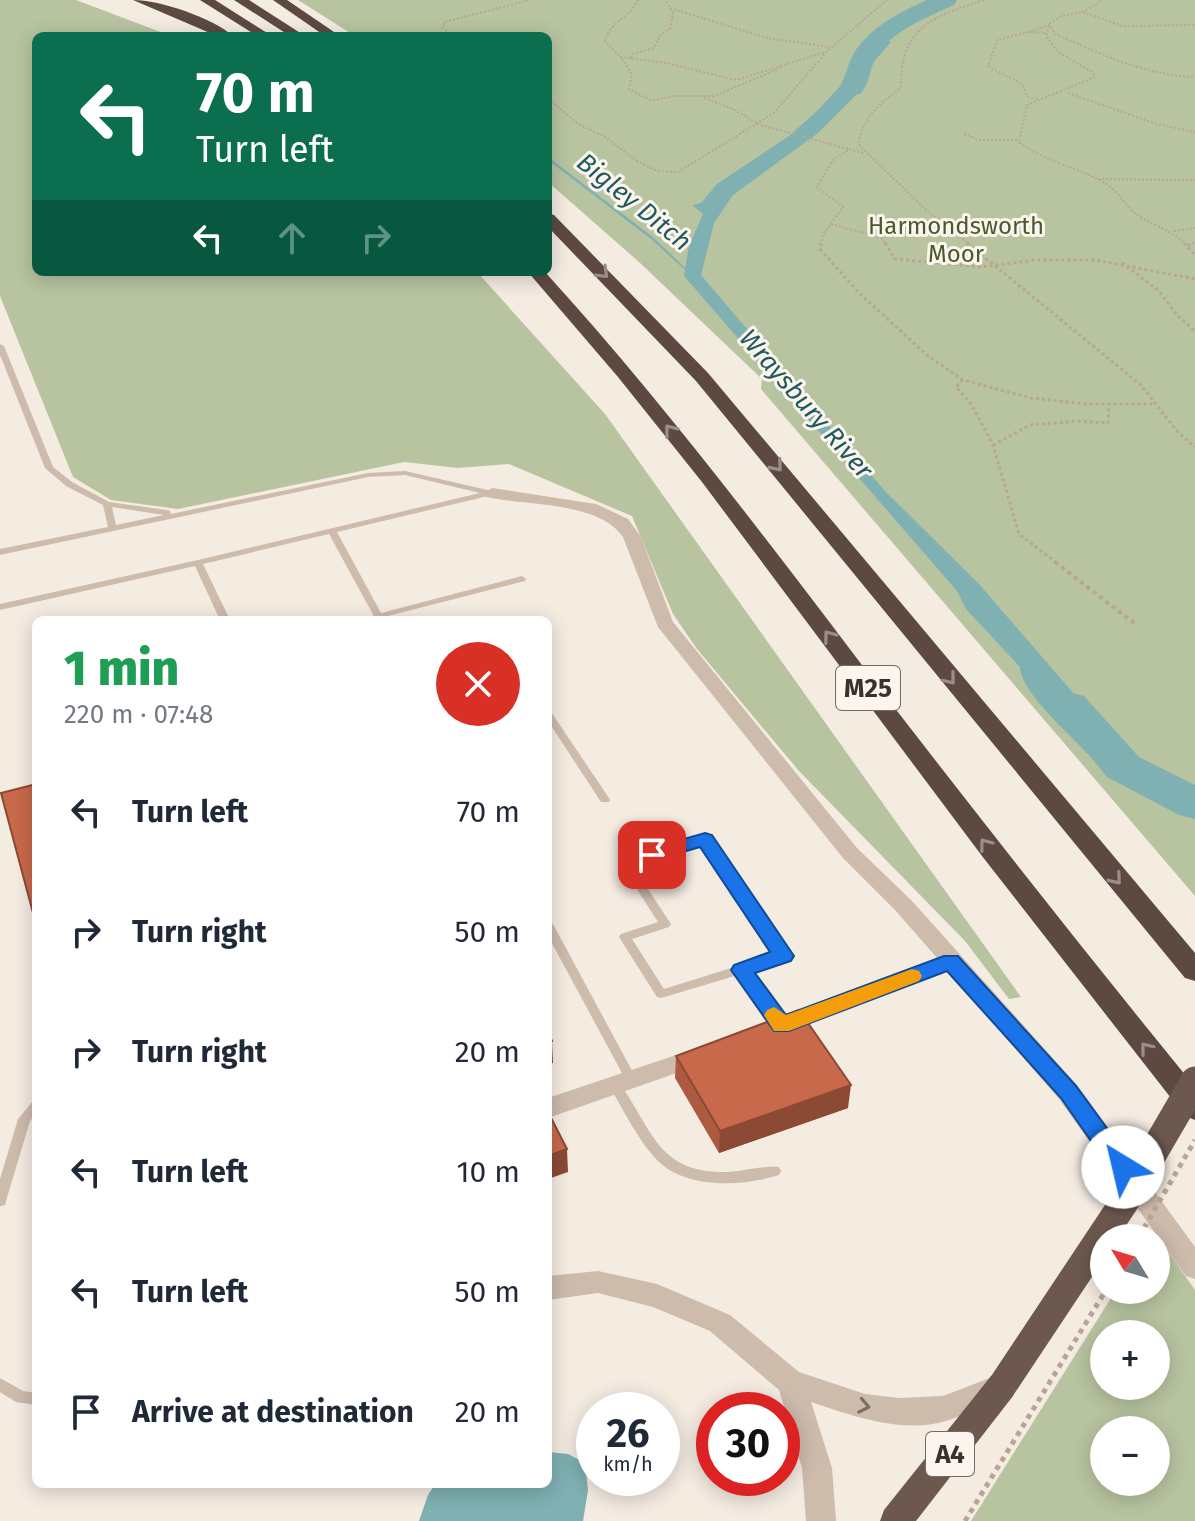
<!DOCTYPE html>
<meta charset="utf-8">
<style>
:root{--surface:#fff;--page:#f2f2f3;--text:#1f2937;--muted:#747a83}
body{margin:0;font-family:"Fira Sans",sans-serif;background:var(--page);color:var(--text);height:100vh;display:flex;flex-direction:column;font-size:30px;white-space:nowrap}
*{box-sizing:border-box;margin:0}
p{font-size:26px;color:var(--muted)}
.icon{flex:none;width:44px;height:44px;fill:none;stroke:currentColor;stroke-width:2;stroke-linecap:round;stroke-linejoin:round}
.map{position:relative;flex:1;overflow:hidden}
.details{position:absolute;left:32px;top:616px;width:520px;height:872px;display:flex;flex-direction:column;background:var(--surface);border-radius:12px;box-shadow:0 4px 20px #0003}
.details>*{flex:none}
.banner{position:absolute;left:32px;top:32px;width:520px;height:244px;border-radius:12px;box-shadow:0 4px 20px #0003;background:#0b6e4f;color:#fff;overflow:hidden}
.needle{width:52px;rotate:308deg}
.fabs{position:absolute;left:1090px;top:1224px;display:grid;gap:16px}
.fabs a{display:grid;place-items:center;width:80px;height:80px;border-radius:50%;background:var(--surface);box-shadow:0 4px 20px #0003;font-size:40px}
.speed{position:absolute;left:576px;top:1392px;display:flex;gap:16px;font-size:40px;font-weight:700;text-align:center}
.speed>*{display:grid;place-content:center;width:104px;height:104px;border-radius:50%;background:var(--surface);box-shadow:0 4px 20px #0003;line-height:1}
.speed small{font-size:20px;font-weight:400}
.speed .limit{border:12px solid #d22;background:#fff;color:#111}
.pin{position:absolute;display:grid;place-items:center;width:68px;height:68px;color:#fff;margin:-34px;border-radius:16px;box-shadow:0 4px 12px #0006}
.me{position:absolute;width:88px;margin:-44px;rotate:324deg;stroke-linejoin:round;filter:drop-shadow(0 0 6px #0008)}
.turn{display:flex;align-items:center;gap:28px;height:168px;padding:0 32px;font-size:36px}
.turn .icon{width:104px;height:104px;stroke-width:2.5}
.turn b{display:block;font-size:56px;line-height:68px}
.lanes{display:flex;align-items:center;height:76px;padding:0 32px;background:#0003;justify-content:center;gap:40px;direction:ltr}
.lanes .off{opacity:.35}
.round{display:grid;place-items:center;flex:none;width:84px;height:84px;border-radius:42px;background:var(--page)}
.summary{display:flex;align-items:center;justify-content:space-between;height:136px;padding:0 32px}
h1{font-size:48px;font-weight:800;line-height:60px;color:#1e9e55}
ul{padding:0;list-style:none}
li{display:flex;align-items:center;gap:24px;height:120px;padding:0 32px}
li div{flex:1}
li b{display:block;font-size:30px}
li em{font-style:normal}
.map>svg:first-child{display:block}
</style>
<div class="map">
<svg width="1195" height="1521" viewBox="0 0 1195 1521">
<rect width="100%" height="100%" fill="#f4ebe1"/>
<!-- green -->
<path fill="#b8c4a0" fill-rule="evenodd" d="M0 0H76L171 36H36V272H477L605 414 1021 997 1009 999 965 941 799 771 697 649 673 614 632 516 509 464 458 468 404 462 178 509 111 500 73 477 0 296Z
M298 0H1195V896L761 389 762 379 639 262 548 182V36H355Z
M1154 1231 1195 1290V1521H971L1116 1290H1156V1238H1149ZM1104 1334H1156V1386H1104ZM1104 1430H1156V1482H1104Z"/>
<!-- water -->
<path fill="#7fb0b2" d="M869 39 891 42 871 65 865 84 857 94 818 133 733 195 714 223 701 275 884 490 979 584 1119 746 1089 755C1071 736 1020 691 1020 667L966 609 957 591 684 276 685 270 651 239 548 160V157L654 238 685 268 689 246 703 214 692 205 701 203 717 184 789 136 816 112 845 81 850 62Z
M548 1452 568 1454 585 1463 588 1490 583 1521H419L428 1495 435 1484H548Z"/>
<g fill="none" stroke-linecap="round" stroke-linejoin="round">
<!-- river -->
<path fill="#7fb0b2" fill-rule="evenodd" d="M927 0H957L954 5C928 17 895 29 878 54 869 67 871 83 860 94H842L838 89C846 78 847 65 854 53 870 27 900 12 927 0Z
M1069 692 1084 696 1139 757 1195 785V819L1179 815 1107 777 1048 705 1054 696Z"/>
<!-- path-far3 -->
<path stroke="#b9a596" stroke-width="2" stroke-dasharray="2 2" stroke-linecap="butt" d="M638 0C631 17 609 22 605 41L620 57 666 63 731 79H740L825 52
M670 8 767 38 830 47
M1082 12 1103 0
M1029 32 1050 25 1055 34C1101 54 1144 75 1195 77
M453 36 443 28 444 22 530 0
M631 58 633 54 654 48 661 34 670 29 673 13 665 0
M622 59 632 75 629 89 652 101 674 96H714L781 68
M1068 93 1157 124 1195 132
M704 98 733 109 757 123
M548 99 580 125 605 137 637 161 657 171 678 172 774 113 827 51 887 0
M1037 99 1028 97 1022 84 988 66 997 40 1029 32 1047 33
M757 124 863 153
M964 134 980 140H1019
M1098 179 1195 180
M831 224 882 238 886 245
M1174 231 1195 228
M821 245 824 233 843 207 817 187 833 160 850 149
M970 245 924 208 858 144C863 117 880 103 901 88 900 27 932 17 984 0
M1186 245C1172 230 1156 227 1139 216 1125 208 1120 191 1103 182 1075 166 1045 162 1019 142L1027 105 1095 77 1092 72 1058 52 1046 36 1050 23 1061 16 1083 12 1123 26 1195 25
M1189 245 1195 242"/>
<!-- path-far2 -->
<path stroke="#b9a596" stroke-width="3" stroke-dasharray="3 3" stroke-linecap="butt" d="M821 243 820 249 859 293 928 356 963 380 1031 398 1086 404H1155
M885 243 895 259 981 267 1036 260H1096L1195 279
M967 243 1141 385 1176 430 1195 447
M1184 243 1195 255
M1187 246 1193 243
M1122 263 1158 290 1177 315 1195 331
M963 380 956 387 971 404 993 445 1019 534 1058 564
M993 445 1030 425 1077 421 1108 423 1109 404"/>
<!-- path-far1 -->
<path stroke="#b9a596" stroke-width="4" stroke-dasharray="4 4" stroke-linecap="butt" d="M1055 562 1134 623"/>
<!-- path -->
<path stroke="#b9a596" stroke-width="5" stroke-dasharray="5 5" stroke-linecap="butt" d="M965 1521 1106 1290"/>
<!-- service -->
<path fill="#cdbbac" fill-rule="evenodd" d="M0 344 4 346 53 467 72 482 109 502 167 510 170 511 171 514 368 473 405 471 492 491 496 493 492 495 337 532 381 613 522 576 526 579 525 581 384 617 386 620H376L329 534 203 564 230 620H220L195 566 0 610V604L198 560 480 493 405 475 368 477 0 555V549L108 527 103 505 66 486 45 468 0 355ZM112 507 164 515 116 525Z
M548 711 551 712 609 798 610 800 609 802H601L548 721Z
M705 836 709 837 789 956 787 959 748 972 785 1022 787 1025 785 1028 781 1029 777 1028 738 975 661 998 657 997 619 937 621 934 658 922 620 863 621 860ZM702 844 776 954 664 989 632 939 669 927 671 924 632 865Z
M548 922 552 923 554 926 636 1078 638 1081 636 1084 632 1086 628 1084 548 936Z
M616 1082 620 1084C652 1129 658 1172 723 1172 739 1172 766 1165 779 1167L781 1171 779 1175C743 1186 688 1190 658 1161 640 1143 623 1110 610 1087L612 1084Z
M36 1100V1113L30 1121 6 1201 5 1205 0 1206V1179L18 1119 32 1102Z
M0 1378 23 1391 36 1393V1405L16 1402 0 1392Z"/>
<!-- minor -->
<path fill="#cdbbac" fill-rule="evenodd" d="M492 488 596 504 628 519 641 537 673 622 857 848 912 901 1077 1085 1195 1247V1279L1186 1276 1059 1099 948 971 787 1032 779 1035 771 1032 767 1026 771 1020 937 958 896 911 843 858 658 627 623 537C598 501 527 506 486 497L484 493Z
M700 1047 708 1050 712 1056 708 1062 548 1118V1098Z
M598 1271 657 1284 730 1315 799 1372 865 1394 899 1398 943 1396 995 1376 1005 1380 1009 1389 1005 1398C986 1405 966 1415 946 1421 902 1434 853 1416 811 1402L832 1468 836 1521H806L802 1468 779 1390 710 1331 653 1307 598 1293 548 1300V1276Z"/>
<!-- trunk -->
<path fill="#6c584f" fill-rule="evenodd" d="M1002 1372 1013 1376 1017 1386 1013 1396 916 1521H880L884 1510 991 1376Z"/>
<!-- motorway -->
<path fill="#5c4a42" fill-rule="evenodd" d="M133 0C160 0 213 18 233 36H217Z
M200 0H215L272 36H257Z
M234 0H249L305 36H290Z
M273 0H287L340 36H325Z
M548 213 554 215 708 373 1195 953V981L1185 978 696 381 548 227Z
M528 272H545C671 410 781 559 894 707 993 835 1093 962 1195 1087V1120L1185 1116 982 856 702 482 618 377Z"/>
<!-- path-bridge -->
<path stroke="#b9a596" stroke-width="5" stroke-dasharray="5 5" stroke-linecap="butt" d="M1144 1228 1195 1140"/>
<!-- trunk-bridge -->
<path stroke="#6c584f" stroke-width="29" d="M1002 1386 1125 1201 1195 1081"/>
</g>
<!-- wall -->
<path fill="#ac5a40" d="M676 1056 848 1108 719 1153 675 1078Z"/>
<!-- shaded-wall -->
<path fill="#8c4a34" d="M552 1041 553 1063 548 1065V1042Z
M851 1085 848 1108 719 1153 720 1131Z
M567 1149 568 1172 548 1179V1156Z"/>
<!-- building -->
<path fill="#c8694b" stroke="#8c4a34" stroke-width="2" d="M36 784V924L1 793Z
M799 1010 851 1085 720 1131 676 1056Z
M548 1032 552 1041 548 1042Z
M548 1112 567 1149 548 1156Z"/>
<!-- one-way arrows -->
<defs><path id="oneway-chevron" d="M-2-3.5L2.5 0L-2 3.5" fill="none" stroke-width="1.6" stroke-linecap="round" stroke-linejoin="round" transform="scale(2)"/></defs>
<g stroke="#9c8e87">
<use href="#oneway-chevron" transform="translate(603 273) rotate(45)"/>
<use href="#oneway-chevron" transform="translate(670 430) rotate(-128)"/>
<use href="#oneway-chevron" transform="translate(777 466) rotate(50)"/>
<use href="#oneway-chevron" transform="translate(829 636) rotate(-127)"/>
<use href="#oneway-chevron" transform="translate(950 679) rotate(51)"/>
<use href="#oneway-chevron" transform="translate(985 844) rotate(-127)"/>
<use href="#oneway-chevron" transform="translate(1116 879) rotate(50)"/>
<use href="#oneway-chevron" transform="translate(1146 1048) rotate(-129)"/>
</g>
<use stroke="#7d6f65" href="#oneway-chevron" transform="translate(864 1406) rotate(11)"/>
<!-- route -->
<path fill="#1a73e8" stroke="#114b97" stroke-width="2" d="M705 833 712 835 794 956 791 961 755 973 786 1015 944 956H958L1076 1086 1131 1161 1134 1167 1131 1174 1123 1177 1114 1174 1061 1098 947 971 789 1031H774L731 970 734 965 770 952 700 847 652 861 642 855 645 850Z"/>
<!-- slow -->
<path fill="#f59e0b" d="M912 969 919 971 922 976 919 981 789 1031H774L764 1015 767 1010 774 1007 786 1015Z"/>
<g text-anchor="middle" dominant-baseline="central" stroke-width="6" stroke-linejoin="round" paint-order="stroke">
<!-- far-park labels -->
<g font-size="24" fill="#4a5a2e" stroke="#fbf5ee">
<text x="956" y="226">Harmondsworth<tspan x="956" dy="28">Moor</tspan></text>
</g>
<!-- far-water labels -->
<g font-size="26" font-style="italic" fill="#1f5a5e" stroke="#fbf5ee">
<text transform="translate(634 202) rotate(39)">Bigley Ditch</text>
<text transform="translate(806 404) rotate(49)">Wraysbury River</text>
</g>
<!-- shield labels -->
<g fill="#fbf5ee" stroke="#756b66" stroke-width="2">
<rect x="836" y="666" width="64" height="44" rx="6"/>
<rect x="926" y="1432" width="48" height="44" rx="6"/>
</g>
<g font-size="26" font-weight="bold" fill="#3b302b">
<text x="868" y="688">M25</text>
<text x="950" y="1454">A4</text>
</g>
</g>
</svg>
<div class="fabs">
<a><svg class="needle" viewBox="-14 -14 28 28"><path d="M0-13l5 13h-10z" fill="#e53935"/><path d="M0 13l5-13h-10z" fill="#747a83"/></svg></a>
<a>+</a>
<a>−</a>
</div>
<div class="speed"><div>26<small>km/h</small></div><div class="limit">30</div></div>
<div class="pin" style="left:652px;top:855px;background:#d93025"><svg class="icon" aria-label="arrive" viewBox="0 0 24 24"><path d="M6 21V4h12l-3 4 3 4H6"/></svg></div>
<svg class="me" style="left:1123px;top:1167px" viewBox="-20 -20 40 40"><circle r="19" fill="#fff"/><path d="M0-13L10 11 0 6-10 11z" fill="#1a73e8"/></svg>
<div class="banner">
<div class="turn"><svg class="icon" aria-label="left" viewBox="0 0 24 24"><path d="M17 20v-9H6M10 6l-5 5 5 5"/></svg><div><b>70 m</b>Turn left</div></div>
<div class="lanes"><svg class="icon" aria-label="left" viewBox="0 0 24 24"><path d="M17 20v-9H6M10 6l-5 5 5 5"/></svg><svg class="icon off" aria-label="ahead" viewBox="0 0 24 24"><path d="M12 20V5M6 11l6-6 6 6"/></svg><svg class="icon off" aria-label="right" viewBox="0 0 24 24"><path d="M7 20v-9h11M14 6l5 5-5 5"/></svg></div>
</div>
<section class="details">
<div class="summary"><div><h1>1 min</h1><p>220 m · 07:48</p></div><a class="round" style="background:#d93025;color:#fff"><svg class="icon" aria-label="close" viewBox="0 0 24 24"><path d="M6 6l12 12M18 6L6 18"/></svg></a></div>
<ul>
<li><svg class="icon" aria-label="left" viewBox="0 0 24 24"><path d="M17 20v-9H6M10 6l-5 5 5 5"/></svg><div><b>Turn left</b></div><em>70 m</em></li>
<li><svg class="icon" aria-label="right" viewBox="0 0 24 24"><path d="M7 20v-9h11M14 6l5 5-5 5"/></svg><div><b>Turn right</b></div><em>50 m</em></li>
<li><svg class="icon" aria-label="right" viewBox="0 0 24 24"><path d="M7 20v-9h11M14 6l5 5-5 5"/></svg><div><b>Turn right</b></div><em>20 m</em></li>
<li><svg class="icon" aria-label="left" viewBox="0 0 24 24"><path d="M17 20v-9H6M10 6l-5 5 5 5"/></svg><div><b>Turn left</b></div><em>10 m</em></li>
<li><svg class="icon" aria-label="left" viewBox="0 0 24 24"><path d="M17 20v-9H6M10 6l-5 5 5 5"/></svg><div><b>Turn left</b></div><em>50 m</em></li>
<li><svg class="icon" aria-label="arrive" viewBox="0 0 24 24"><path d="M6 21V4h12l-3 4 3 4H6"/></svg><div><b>Arrive at destination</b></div><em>20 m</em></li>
</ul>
</section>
</div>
